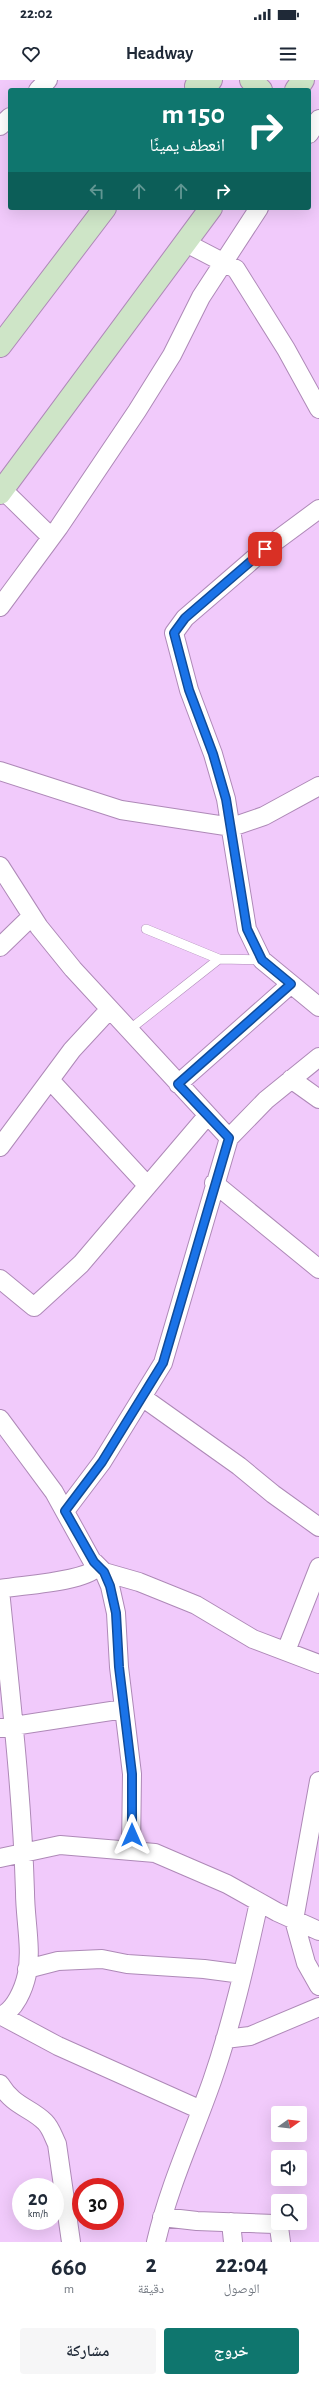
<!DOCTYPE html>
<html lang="ar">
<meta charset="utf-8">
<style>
:root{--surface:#fff;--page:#f6f6f7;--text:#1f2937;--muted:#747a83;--accent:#0f766e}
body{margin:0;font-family:"Alegreya Sans","Noto Naskh Arabic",sans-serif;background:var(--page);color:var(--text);direction:rtl;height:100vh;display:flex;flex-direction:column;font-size:15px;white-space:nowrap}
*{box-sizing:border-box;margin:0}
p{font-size:13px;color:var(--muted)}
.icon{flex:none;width:22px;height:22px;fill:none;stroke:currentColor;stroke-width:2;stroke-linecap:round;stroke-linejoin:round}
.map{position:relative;height:2162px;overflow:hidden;direction:ltr}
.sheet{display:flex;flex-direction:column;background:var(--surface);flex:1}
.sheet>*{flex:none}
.banner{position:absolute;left:8px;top:8px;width:303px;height:122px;border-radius:4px;box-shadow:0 4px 16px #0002;direction:rtl;background:#0f766e;color:#fff;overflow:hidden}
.needle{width:26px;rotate:75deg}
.tools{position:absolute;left:271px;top:2026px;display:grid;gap:8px}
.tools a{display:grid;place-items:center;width:36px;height:36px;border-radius:4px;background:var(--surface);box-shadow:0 4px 16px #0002;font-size:20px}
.speed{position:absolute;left:12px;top:2098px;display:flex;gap:8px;font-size:20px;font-weight:700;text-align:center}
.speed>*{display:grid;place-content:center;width:52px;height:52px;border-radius:50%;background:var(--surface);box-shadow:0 4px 16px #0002;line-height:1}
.speed small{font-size:10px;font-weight:400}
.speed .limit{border:6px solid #d22;background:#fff;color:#111}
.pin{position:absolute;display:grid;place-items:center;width:34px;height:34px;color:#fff;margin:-17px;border-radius:8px;box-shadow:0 2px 6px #0006}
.me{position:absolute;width:44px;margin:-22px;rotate:0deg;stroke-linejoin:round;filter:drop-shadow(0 0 3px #0008)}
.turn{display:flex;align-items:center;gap:14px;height:84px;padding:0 20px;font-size:18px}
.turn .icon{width:52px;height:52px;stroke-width:2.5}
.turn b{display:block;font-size:28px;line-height:34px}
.lanes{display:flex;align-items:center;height:38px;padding:0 20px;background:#0003;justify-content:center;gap:20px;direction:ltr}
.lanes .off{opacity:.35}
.eta{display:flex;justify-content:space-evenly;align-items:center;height:68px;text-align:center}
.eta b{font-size:24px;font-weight:600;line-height:28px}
.action{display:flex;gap:8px;margin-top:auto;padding:8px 20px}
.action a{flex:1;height:46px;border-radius:4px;background:var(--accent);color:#fff;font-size:16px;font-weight:600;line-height:46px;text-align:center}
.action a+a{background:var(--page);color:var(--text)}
.status{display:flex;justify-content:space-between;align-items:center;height:28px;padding:0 20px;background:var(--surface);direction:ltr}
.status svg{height:11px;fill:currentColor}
header{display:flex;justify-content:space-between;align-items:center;height:52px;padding:0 20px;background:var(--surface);font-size:18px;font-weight:600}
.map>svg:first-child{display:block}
</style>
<div class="status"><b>22:02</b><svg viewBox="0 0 49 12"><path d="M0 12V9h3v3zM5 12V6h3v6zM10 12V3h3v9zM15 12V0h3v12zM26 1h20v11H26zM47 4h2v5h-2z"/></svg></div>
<header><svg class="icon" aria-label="menu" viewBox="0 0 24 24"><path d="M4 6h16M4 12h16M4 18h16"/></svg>Headway<svg class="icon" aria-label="heart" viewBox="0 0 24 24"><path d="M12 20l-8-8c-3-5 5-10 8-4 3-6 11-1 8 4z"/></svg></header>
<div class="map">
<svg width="319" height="2162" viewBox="0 0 319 2162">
<rect width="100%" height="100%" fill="#f1cafb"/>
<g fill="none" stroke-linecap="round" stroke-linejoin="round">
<!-- lane casing -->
<g stroke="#ae89b7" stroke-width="10">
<path id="lane" d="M146 849 219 879 262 880
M129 950 219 879"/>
</g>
<!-- street casing -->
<g stroke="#ae89b7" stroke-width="20">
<path id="street" d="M38 10 48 0
M0 46 10 37
M309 54 319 39
M186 163 236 189 286 269 319 329
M3 410 51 457
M319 429 265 469 185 538 174 553 189 610 213 674 226 719 247 849 262 880 319 927
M0 527 59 447 137 331 172 275 201 217 259 128
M0 691 121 730 232 747 264 736 319 706
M0 786 39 847 73 889 229 1058
M0 867 32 836
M291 999 319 1019
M50 1000 147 1105
M178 1004 291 904
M0 1067 72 970 109 930
M214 1103 319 1189
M0 1199 34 1227 81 1184 207 1036
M142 1317 239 1386 273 1414 319 1447
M0 1339 54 1412 96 1488C83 1502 21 1505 0 1509
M65 1431 102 1382 163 1283 229 1058 266 1020 319 977
M94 1482 104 1492 110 1506 116 1533 119 1587 132 1694 131 1771
M104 1492 139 1502 196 1525 253 1559 319 1584
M0 1510C10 1611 22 1711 25 1812 25 1839 32 1868 27 1894 24 1908 15 1931 0 1936
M286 1571 319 1487
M0 1648 124 1629
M319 1701 294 1840 306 1883 319 1906
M0 1778 60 1765 155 1773 227 1804 277 1832 319 1851
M27 1889 58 1881 102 1879 127 1884 204 1889 242 1894
M2 1936 58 1966 201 2030
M225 1959 250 1956 319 1927
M0 2004C14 2027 30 2027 45 2042 51 2048 53 2056 57 2064L71 2162
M162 2137 197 2141 274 2144 279 2147 281 2162
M231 2142 233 2162
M156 2162C169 2106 193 2055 212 2001 232 1943 246 1882 259 1822"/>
</g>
<!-- secondary casing -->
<g stroke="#ae89b7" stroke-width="24">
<path id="secondary" d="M251 0 261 10
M196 6 211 0
M296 10 303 0
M0 266 105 128
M0 413 211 128"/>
</g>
<!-- lane -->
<use href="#lane" stroke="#fff" stroke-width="9"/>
<!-- street -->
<use href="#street" stroke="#fff" stroke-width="18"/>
<!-- secondary -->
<use href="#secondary" stroke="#cee5c7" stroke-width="22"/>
</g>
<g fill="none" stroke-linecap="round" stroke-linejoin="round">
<!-- route casing -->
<g stroke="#114b97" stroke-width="10">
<path id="route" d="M132 1755V1694L119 1587 116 1533 110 1506 104 1492 94 1482 65 1431 102 1382 163 1283 229 1058 178 1004 291 904 262 880 247 849 226 719 213 674 189 610 174 553 185 538 265 469"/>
</g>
<!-- route -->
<use href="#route" stroke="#1a73e8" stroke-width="7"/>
</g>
</svg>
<div class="tools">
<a><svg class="needle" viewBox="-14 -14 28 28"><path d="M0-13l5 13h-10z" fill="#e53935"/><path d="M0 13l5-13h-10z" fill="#747a83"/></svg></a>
<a><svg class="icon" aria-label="sound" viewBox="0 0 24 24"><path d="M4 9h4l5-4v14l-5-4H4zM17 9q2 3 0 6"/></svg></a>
<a><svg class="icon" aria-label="search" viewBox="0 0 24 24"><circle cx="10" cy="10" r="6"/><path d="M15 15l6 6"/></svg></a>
</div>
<div class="speed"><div>20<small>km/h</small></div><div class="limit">30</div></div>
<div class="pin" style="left:265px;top:469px;background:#d93025"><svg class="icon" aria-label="arrive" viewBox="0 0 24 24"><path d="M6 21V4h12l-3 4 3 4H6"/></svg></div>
<svg class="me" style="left:132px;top:1755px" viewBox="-20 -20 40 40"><path d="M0-17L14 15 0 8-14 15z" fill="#1a73e8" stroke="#fff" stroke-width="4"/></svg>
<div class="banner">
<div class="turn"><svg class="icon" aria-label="right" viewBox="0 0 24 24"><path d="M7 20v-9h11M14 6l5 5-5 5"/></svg><div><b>150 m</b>انعطف يمينًا</div></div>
<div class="lanes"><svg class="icon off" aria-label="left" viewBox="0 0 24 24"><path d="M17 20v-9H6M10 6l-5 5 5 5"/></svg><svg class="icon off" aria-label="ahead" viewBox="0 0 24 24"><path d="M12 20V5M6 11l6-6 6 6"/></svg><svg class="icon off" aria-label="ahead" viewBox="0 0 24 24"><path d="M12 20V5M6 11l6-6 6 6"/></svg><svg class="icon" aria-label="right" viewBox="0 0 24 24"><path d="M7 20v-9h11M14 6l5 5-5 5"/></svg></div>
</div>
</div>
<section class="sheet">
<div class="eta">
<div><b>22:04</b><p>الوصول</p></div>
<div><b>2</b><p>دقيقة</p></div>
<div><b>660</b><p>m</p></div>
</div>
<div class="action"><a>خروج</a><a>مشاركة</a></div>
</section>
